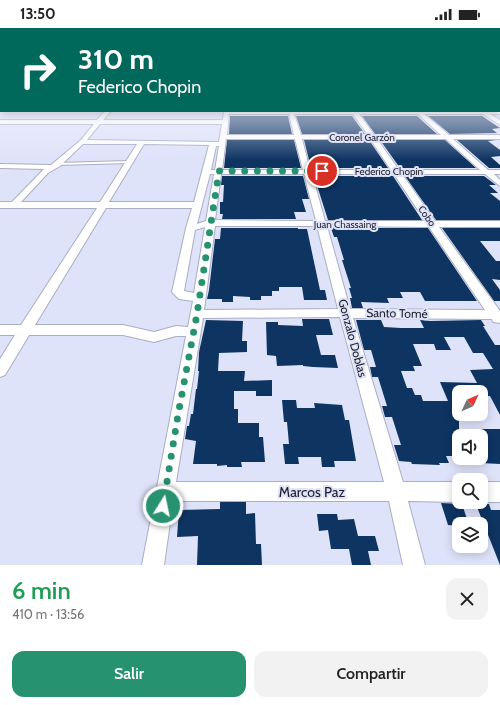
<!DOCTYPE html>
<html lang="es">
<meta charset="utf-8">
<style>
:root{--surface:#fff;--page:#f2f2f2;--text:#222;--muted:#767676;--accent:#279270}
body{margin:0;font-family:Cabin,sans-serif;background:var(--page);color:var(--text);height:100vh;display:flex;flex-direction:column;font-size:15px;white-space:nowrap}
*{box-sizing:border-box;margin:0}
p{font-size:13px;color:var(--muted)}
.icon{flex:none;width:22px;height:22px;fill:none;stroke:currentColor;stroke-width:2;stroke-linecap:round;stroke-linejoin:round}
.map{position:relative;height:537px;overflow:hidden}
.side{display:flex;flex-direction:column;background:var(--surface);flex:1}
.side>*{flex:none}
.hud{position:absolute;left:0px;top:0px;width:500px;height:84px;box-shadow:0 2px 10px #0003;background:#00695c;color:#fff;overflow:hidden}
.needle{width:26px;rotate:46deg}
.tools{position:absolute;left:452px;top:357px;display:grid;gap:8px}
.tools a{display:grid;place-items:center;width:36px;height:36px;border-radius:8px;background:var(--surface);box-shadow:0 2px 10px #0003;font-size:20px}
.pin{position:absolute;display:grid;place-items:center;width:34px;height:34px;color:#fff;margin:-17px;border:2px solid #fff;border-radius:50%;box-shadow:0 1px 4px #0007}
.me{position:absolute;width:44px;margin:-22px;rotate:10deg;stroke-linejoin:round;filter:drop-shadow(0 0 3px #0008)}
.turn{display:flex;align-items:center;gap:14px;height:84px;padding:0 12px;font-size:18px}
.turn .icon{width:52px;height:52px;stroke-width:2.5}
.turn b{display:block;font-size:28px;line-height:34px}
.round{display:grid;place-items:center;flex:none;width:42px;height:42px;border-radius:12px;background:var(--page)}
.headline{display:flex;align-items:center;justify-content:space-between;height:68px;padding:0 12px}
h1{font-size:24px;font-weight:600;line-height:30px;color:#1e9e55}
.primary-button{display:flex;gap:8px;margin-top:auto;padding:8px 12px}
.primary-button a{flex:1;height:46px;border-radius:12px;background:var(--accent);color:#fff;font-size:16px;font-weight:600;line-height:46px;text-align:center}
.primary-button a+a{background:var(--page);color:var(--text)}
.status{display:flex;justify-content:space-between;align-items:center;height:28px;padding:0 20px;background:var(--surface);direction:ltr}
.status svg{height:11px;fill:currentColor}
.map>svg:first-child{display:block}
</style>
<div class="status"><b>13:50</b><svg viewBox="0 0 49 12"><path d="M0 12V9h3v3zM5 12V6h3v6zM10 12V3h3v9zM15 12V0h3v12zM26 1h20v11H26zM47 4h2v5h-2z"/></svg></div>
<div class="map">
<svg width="500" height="537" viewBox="0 0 500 537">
<rect width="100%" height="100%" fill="#dfe3fa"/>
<!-- building -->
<path fill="#0e3462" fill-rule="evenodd" d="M230 88H288L292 106H229Z
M296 88H352L365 106H302Z
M362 88H417L437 106H375Z
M428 88H482L500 100 492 101 497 105 450 106Z
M227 112H294L301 140H224Z
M304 112H369L388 140H311Z
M380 112H445L476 140H400Z
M457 112H496L488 113 500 122V128L491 129 500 137V140H489Z
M222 148H303L309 171H302L306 184H294L296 191H222L223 186H220V174H223L224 157H221Z
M314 148H393L422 192H328Z
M405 148H484L496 157H489L498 165H490L500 173V192H436Z
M221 200H298V201H307L320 262H325L327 272H304L302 259H279V263H272V268H261V272H250V269L233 268V274H222V271H207L209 262 215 211H220Z
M331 200H428L477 273H425L420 264H400L403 270H387L389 275 361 274 363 280H352L350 270H352L349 260H351L342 232H344L337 209H334Z
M442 200H500V213H480L496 233H500V252L492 251 500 262V273H494Z
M302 291H329L333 307H316L321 327H335L338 340 313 339 303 338V337L277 338 276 328 267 327 266 294H278V297L303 298Z
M206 292 243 293 242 313H247V324L219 325 218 343H245L244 353 272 352V368H256V363H234V381H238V395H259V409H263L265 434H241L242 439H227V437L217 438V436H193L196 413 185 411 187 398H189L191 386H193L196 361H197L199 343H198L199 324Z
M356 292H381L384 299 401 300H424L420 292 430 293 481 292 485 298H483L495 317H500V387L490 368H481V364H459V428H446L449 435H439L440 437 412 436 411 434 399 433 394 417H401L392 389H385L382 378H387L378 349H372L370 339H376L371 322H364ZM444 309H464L473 325H483L493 341 470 342 477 355 440 354 448 373H423L421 367H415L412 360H407L401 343H415L413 338H422L413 316H434L436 322H451Z
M282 372H296L297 380H315L314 375 342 377 345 392H349L356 433H334L335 439H322L321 429H298L299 436H285L283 416H289L287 394H284Z
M481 401H500V436L481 435Z
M220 474H246V486L255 485 256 516H261L262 537H197L198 508 177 509 179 482 220 481Z
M475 474 489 476 491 482H500V537Z
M441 475 462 476 468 494H462V496H459V498L448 497Z
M317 486H337L338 492 354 491 358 508H375L379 523H368L371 537H352L349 521H331L328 502 319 503Z"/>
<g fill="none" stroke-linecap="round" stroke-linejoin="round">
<!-- lane casing -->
<g stroke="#aaadc3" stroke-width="2">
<path id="lane" d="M129 133H130V135L57 137 55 136 57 135Z"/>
</g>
<!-- street casing -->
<g stroke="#aaadc3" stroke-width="2">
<path id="street" d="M499 58H500V61H499Z
M0 61H1V63H0Z
M499 68H500V70H499Z
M0 72H1V74H0Z
M500 82V86H490L500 92V97L483 86H424L449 107H500V111H453L488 142H500V146H494L500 152V158L485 146H402L435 193H500V199H439L500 283V295L493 294 492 291 353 290 403 454H459V474L408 473 425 537H403L389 473H173L164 537H142L186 308H176L154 314 123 307H29L5 347 0 349V331L15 307H0V297H21L97 180H0V174H12L44 141 0 140V136L51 137 81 112 94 96H0V92H97L105 83H111L103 92H223L224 83ZM229 86H289L294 107H227ZM294 86H353L368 107H301ZM359 86H418L441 107H374ZM100 96H222L219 114 87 112ZM226 111H295L303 142H222ZM302 111H370L391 142H310ZM377 111H446L480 142H399ZM83 116H137L100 174H21L48 145 60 138ZM144 116 209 117 194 174H109ZM216 118H219L215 142H211ZM210 146H214L206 193 197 196ZM221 146H304L316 193 215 192ZM312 146H394L425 193H325ZM106 180H192L186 200 172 264 179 271 193 273 188 299 176 298 154 304 123 297H35ZM215 198H317L338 281 204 282ZM327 198 429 199 485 282 350 281ZM205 199 194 265 184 263 195 202ZM340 289 384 454H176L203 290Z
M481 454H500V474H481Z"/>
</g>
<!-- lane -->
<use href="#lane" fill="#fff" fill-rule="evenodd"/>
<!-- street -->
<use href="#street" fill="#fff" fill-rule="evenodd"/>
</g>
<!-- sky -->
<linearGradient id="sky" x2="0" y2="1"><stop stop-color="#73b1e0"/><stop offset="0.43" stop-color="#f1f2fd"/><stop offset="1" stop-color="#f1f2fd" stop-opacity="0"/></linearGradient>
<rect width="500" height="132" fill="url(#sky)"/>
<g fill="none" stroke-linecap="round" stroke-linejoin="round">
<!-- route -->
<path stroke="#279270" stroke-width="7" stroke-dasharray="0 12.6" d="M163 478 178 387 197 286 219 143H322"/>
</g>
<g text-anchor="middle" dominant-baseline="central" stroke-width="4" stroke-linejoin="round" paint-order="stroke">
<!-- far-street labels -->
<g font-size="10" fill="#1f2028" stroke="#dfe3fa">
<text x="362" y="109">Coronel Garzón</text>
<text x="389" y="143">Federico Chopin</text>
<text transform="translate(427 188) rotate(55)">Cobo</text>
<text x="345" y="196">Juan Chassaing</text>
</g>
<!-- street labels -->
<g font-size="12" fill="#1f2028" stroke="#dfe3fa">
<text transform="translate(397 285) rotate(1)">Santo Tomé</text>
<text transform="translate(353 310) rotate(75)">Gonzalo Doblas</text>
</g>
<!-- near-street labels -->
<g font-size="14" fill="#1f2028" stroke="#dfe3fa">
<text x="312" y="464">Marcos Paz</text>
</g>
</g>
</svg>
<div class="tools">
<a><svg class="needle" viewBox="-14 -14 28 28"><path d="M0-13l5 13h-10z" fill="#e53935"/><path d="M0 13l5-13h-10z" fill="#767676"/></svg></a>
<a><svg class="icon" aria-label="sound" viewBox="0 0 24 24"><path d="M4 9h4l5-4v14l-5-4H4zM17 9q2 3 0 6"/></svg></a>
<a><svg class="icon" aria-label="search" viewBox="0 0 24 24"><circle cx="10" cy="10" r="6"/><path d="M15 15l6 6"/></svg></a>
<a><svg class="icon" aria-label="layers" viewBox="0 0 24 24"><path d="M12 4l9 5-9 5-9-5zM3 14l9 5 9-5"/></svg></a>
</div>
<div class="pin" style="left:322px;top:143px;background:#d93025"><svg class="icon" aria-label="arrive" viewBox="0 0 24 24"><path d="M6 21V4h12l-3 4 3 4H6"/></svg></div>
<svg class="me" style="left:163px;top:478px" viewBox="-20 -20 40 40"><circle r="17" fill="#279270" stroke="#fff" stroke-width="3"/><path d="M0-11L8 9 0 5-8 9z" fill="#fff"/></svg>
<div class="hud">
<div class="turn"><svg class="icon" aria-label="right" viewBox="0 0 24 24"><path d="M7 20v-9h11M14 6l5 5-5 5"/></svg><div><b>310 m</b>Federico Chopin</div></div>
</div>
</div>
<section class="side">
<div class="headline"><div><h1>6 min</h1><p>410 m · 13:56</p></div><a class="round"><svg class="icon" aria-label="close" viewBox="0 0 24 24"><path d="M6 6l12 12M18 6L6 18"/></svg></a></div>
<div class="primary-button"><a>Salir</a><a>Compartir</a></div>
</section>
